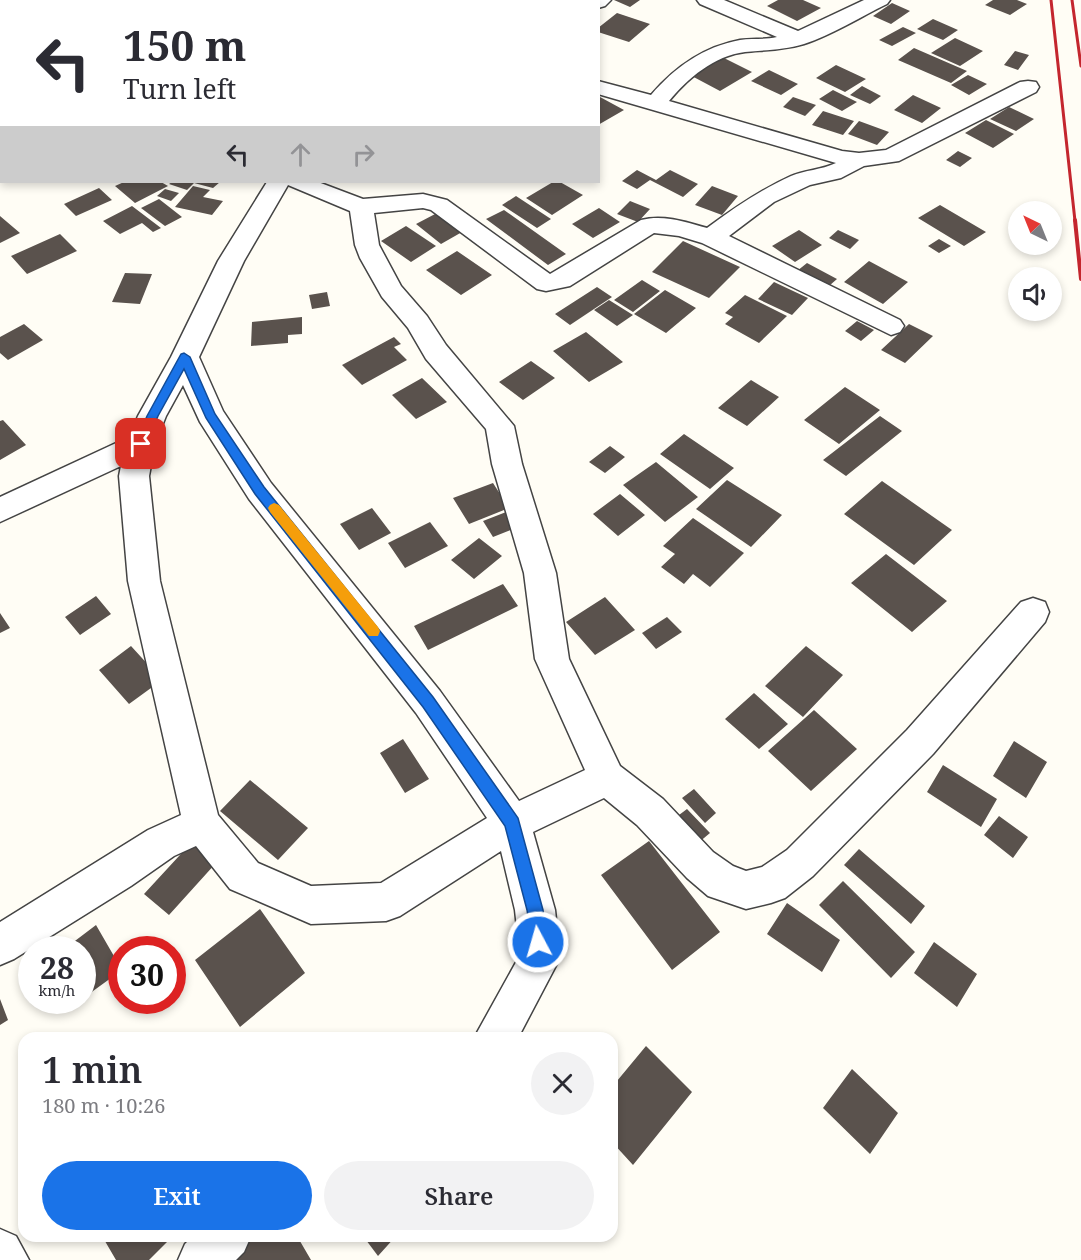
<!DOCTYPE html>
<meta charset="utf-8">
<style>
:root{--surface:#fff;--page:#f2f2f3;--text:#2b2b33;--muted:#7c7c81;--accent:#1a73e8}
body{margin:0;font-family:"Noto Serif",serif;background:var(--page);color:var(--text);height:100vh;display:flex;flex-direction:column;font-size:22px;white-space:nowrap}
*{box-sizing:border-box;margin:0}
p{font-size:20px;color:var(--muted)}
.icon{flex:none;width:33px;height:33px;fill:none;stroke:currentColor;stroke-width:2;stroke-linecap:round;stroke-linejoin:round}
.map{position:relative;flex:1;overflow:hidden}
.details{position:absolute;left:18px;top:1032px;width:600px;height:210px;display:flex;flex-direction:column;background:var(--surface);border-radius:18px;box-shadow:0 3px 9px #0003}
.details>*{flex:none}
.banner{position:absolute;left:0px;top:0px;width:600px;height:183px;box-shadow:0 3px 9px #0003;background:#fff;color:var(--text);overflow:hidden}
.needle{width:39px;rotate:317deg}
.buttons{position:absolute;left:1008px;top:201px;display:grid;gap:12px}
.buttons a{display:grid;place-items:center;width:54px;height:54px;border-radius:50%;background:var(--surface);box-shadow:0 3px 9px #0003;font-size:30px}
.speed{position:absolute;left:18px;top:936px;display:flex;gap:12px;font-size:30px;font-weight:700;text-align:center}
.speed>*{display:grid;place-content:center;width:78px;height:78px;border-radius:50%;background:var(--surface);box-shadow:0 3px 9px #0003;line-height:1}
.speed small{font-size:15px;font-weight:400}
.speed .limit{border:9px solid #d22;background:#fff;color:#111}
.pin{position:absolute;display:grid;place-items:center;width:51px;height:51px;color:#fff;margin:-26px;border-radius:12px;box-shadow:0 3px 9px #0006}
.me{position:absolute;width:66px;margin:-33px;rotate:354deg;stroke-linejoin:round;filter:drop-shadow(0 0 4px #0008)}
.turn{display:flex;align-items:center;gap:21px;height:126px;padding:0 24px;font-size:27px}
.turn .icon{width:78px;height:78px;stroke-width:2.5}
.turn b{display:block;font-size:42px;line-height:51px}
.lanes{display:flex;align-items:center;height:57px;padding:0 24px;background:#0003;justify-content:center;gap:30px;direction:ltr}
.lanes .off{opacity:.35}
.round{display:grid;place-items:center;flex:none;width:63px;height:63px;border-radius:32px;background:var(--page)}
.headline{display:flex;align-items:center;justify-content:space-between;height:102px;padding:0 24px}
h1{font-size:36px;font-weight:600;line-height:45px}
.button{display:flex;gap:12px;margin-top:auto;padding:12px 24px}
.button a{flex:1;height:69px;border-radius:36px;background:var(--accent);color:#fff;font-size:24px;font-weight:600;line-height:69px;text-align:center}
.button a+a{background:var(--page);color:var(--text)}
.map>svg:first-child{display:block}
</style>
<div class="map">
<svg width="1081" height="1260" viewBox="0 0 1081 1260">
<rect width="100%" height="100%" fill="#fffdf5"/>
<!-- building -->
<path fill="#5a524d" d="M614 0H640L630 7Z
M778 0H803L821 8 797 21 767 6Z
M993 0H1017L1027 4 1010 15 985 5Z
M892 3 910 11 891 24 873 16Z
M617 13 650 24 629 42 598 32V28Z
M933 19 958 30 943 40 917 29Z
M903 27 916 33 892 46 879 40Z
M955 38 983 51 960 66 931 53Z
M914 48 967 71 951 83 898 60Z
M1015 51 1029 55 1018 70 1004 65Z
M720 56 752 72 720 91 688 74Z
M836 65 866 79 845 92 816 78Z
M769 70 798 84 781 95 751 81Z
M968 75 987 84 969 95 951 85Z
M862 86 881 96 870 104 850 95Z
M833 90 857 102 842 111 819 99Z
M913 95 941 108 922 123 894 110Z
M600 97 624 110 598 125V98Z
M793 97 816 105 805 116 783 107Z
M1009 107 1034 119 1016 131 990 119Z
M823 111 854 121 843 135 812 125Z
M986 120 1014 134 993 148 965 133Z
M859 121 889 132 877 145 848 134Z
M958 151 972 158 960 167 946 160Z
M637 170 656 180 670 170 698 184 683 197 650 180 637 189 622 181Z
M124 182H161L168 186 135 203 115 186Z
M172 182H220L213 188 194 183 187 190 169 184Z
M553 182H560L583 195 552 215 526 198Z
M193 186 210 190 203 197 223 201 212 215 175 207Z
M712 186 738 196 722 215 695 205Z
M99 188 112 200 76 216 64 204Z
M165 189 179 193 171 201 157 196Z
M516 196 551 219 537 228 502 205Z
M159 199 182 217 165 226 141 208Z
M630 201 650 209 638 222 617 214Z
M940 205 986 232 964 246 918 218Z
M132 206 161 228 153 232 142 223 120 234 103 221Z
M599 208 620 222 593 238 572 224Z
M504 210 566 254 548 265 486 219Z
M437 213 462 232 441 244 416 224Z
M0 216 20 233 0 243Z
M406 226 436 246 411 262 381 241Z
M799 230 822 245 795 262 772 246Z
M838 230 859 240 850 249 829 238Z
M60 234 77 251 27 274 11 256Z
M939 239 951 246 939 253 928 246Z
M683 241 740 267 709 298 652 272Z
M457 251 492 275 461 295 426 270Z
M869 261 908 282 883 304 844 282Z
M807 263 837 279 822 292 792 275Z
M125 273 152 274 140 304 112 302Z
M642 280 660 291 633 312 614 300Z
M774 282 808 298 792 315 758 299Z
M597 287 612 297 570 325 555 314Z
M665 290 696 308 666 333 634 314Z
M327 292 330 306 312 309 309 295Z
M745 295 787 316 759 343 725 324 733 317 725 313Z
M609 300 633 315 617 326 594 310Z
M302 317V334L288 335V343L251 346 252 322Z
M857 321 874 330 861 341 845 331Z
M24 324 43 340 8 360 0 353V337Z
M909 324 933 336 905 363 881 350Z
M586 332 623 362 589 382 553 351Z
M394 337 401 344 394 347 407 360 362 385 342 365Z
M531 361 555 378 523 400 499 382Z
M422 378 447 402 416 419 392 395Z
M751 380 779 397 747 426 718 408Z
M845 387 880 410 839 444 804 420Z
M880 416 902 431 846 476 823 460Z
M3 420 26 445 0 460V421Z
M684 434 734 468 710 489 660 454Z
M610 446 625 457 605 473 589 462Z
M656 462 698 497 665 522 623 485Z
M727 480 782 515 751 547 696 509Z
M882 481 952 530 914 565 844 514Z
M493 483 509 508 469 524 453 498Z
M620 494 645 515 618 536 593 514Z
M372 508 391 533 359 550 340 524Z
M511 510 521 526 493 537 483 521Z
M693 518 744 553 710 587 693 574 684 584 661 567 675 554 663 546Z
M430 522 448 546 405 568 388 543Z
M479 538 502 556 474 579 451 560Z
M886 554 947 601 912 632 851 583Z
M503 584 518 606 428 650 414 626Z
M96 596 111 614 80 635 65 617Z
M605 597 635 630 595 655 566 622Z
M0 613 10 628 0 633Z
M667 617 682 632 656 649 642 633Z
M131 646 162 680 129 704 99 670Z
M806 646 843 675 803 717 765 686Z
M754 693 788 724 759 749 725 719Z
M814 710 857 749 811 791 768 751Z
M403 739 429 779 405 793 380 753Z
M1014 741 1047 762 1026 798 993 776Z
M943 765 997 799 981 827 927 792Z
M250 780 308 828 278 860 220 811Z
M694 789 716 813 705 823 682 798Z
M687 809 710 833 698 843 675 818Z
M999 816 1028 837 1013 858 984 835Z
M649 841 720 932 672 970 601 875Z
M191 843 216 863 169 915 144 894Z
M859 849 925 906 911 924 844 865Z
M843 881 915 952 891 978 819 905Z
M787 903 840 940 822 972 767 934Z
M260 909 305 973 240 1027 195 960Z
M96 925 122 970 82 999V950H63Z
M934 942 977 974 957 1007 914 973Z
M0 999 8 1020 0 1025Z
M646 1046 692 1092 633 1165 612 1142V1087Z
M852 1069 898 1113 870 1154 823 1108Z
M102 1236H173L149 1260H116Z
M256 1236H297L311 1260H229Z
M363 1236H396L378 1256Z"/>
<g fill="none" stroke-linecap="round" stroke-linejoin="round">
<!-- minor casing -->
<g stroke="#444" stroke-width="3">
<path id="minor" d="M133 0H156L157 2H134Z
M185 0H205L184 2Z
M404 0H424V2H404Z
M590 0H611L605 6 598 8V2H589Z
M697 0H724L798 31 864 0H890L887 4C860 17 832 35 804 44 784 50 765 50 745 52 714 56 688 78 669 101L842 151 859 153 886 150 1020 82 1028 81 1036 82 1039 87 1036 92 899 161 864 166 841 178 810 185 774 202 729 236 900 320 904 326 900 332 891 335 702 243 679 236 654 233 570 286 546 291 537 289 431 210 423 208 374 213 379 245 401 286 427 316 446 345 514 426 522 464 556 573 569 659 620 766 663 799 713 852 733 866 746 871 762 867 787 850 907 730 1021 602 1033 598 1045 602 1049 612 1045 622 933 754 813 876 785 898 771 903 746 909 708 896 687 878 637 825 604 798 533 832 555 910 560 958 518 1038H474L520 955 515 910 501 851 400 916 386 921 311 924 230 889 196 846 174 856 131 886 14 959 0 965V922L148 830 181 815 128 581 119 476 121 466 0 522V497L129 437 138 416 171 357 218 261 267 182H318L363 199 423 194 447 200 550 274 641 220C663 214 687 222 707 228 734 208 760 190 791 176 805 170 821 170 836 163L598 94V81L651 95C675 67 703 47 740 40 752 38 765 40 777 37L700 4ZM288 185 350 211 355 245 360 258 382 297 408 328 426 359 486 429 492 464 524 573 535 659 585 770 519 801 440 691 271 483 223 411 199 357 244 261ZM183 385 200 422 249 499 416 713 487 818 381 883 311 886 258 863 218 815 160 581 149 476 155 444 166 416Z
M0 133 2 134V148L0 147Z
M0 1229 16 1236 29 1260H0Z
M193 1236H251L244 1252 236 1260H178L185 1244Z"/>
</g>
<!-- minor -->
<use href="#minor" fill="#fff" fill-rule="evenodd"/>
<!-- rail-far1 -->
<path stroke="#c4262e" stroke-width="3" d="M1051 0 1075 221
M1072 0 1081 66"/>
<!-- rail -->
<path stroke="#c4262e" stroke-width="4" d="M1075 220 1081 279"/>
</g>
<!-- route -->
<path fill="#1a73e8" stroke="#114b97" stroke-width="1.5" d="M184 353 190 357 215 414 264 487 433 697 518 818 543 910 547 942 544 948 538 950 533 948 527 910 505 826 423 707 255 494 206 418 184 369 158 416 145 447H136L135 444 147 416 181 354Z"/>
<!-- slow -->
<path fill="#f59e0b" d="M274 503 279 505 378 627 380 631 378 636H369L270 512 268 508 270 505Z"/>
</svg>
<div class="buttons">
<a><svg class="needle" viewBox="-14 -14 28 28"><path d="M0-13l5 13h-10z" fill="#e53935"/><path d="M0 13l5-13h-10z" fill="#7c7c81"/></svg></a>
<a><svg class="icon" aria-label="sound" viewBox="0 0 24 24"><path d="M4 9h4l5-4v14l-5-4H4zM17 9q2 3 0 6"/></svg></a>
</div>
<div class="speed"><div>28<small>km/h</small></div><div class="limit">30</div></div>
<div class="pin" style="left:141px;top:444px;background:#d93025"><svg class="icon" aria-label="arrive" viewBox="0 0 24 24"><path d="M6 21V4h12l-3 4 3 4H6"/></svg></div>
<svg class="me" style="left:538px;top:942px" viewBox="-20 -20 40 40"><circle r="17" fill="#1a73e8" stroke="#fff" stroke-width="3"/><path d="M0-11L8 9 0 5-8 9z" fill="#fff"/></svg>
<div class="banner">
<div class="turn"><svg class="icon" aria-label="left" viewBox="0 0 24 24"><path d="M17 20v-9H6M10 6l-5 5 5 5"/></svg><div><b>150 m</b>Turn left</div></div>
<div class="lanes"><svg class="icon" aria-label="left" viewBox="0 0 24 24"><path d="M17 20v-9H6M10 6l-5 5 5 5"/></svg><svg class="icon off" aria-label="ahead" viewBox="0 0 24 24"><path d="M12 20V5M6 11l6-6 6 6"/></svg><svg class="icon off" aria-label="right" viewBox="0 0 24 24"><path d="M7 20v-9h11M14 6l5 5-5 5"/></svg></div>
</div>
<section class="details">
<div class="headline"><div><h1>1 min</h1><p>180 m · 10:26</p></div><a class="round"><svg class="icon" aria-label="close" viewBox="0 0 24 24"><path d="M6 6l12 12M18 6L6 18"/></svg></a></div>
<div class="button"><a>Exit</a><a>Share</a></div>
</section>
</div>
